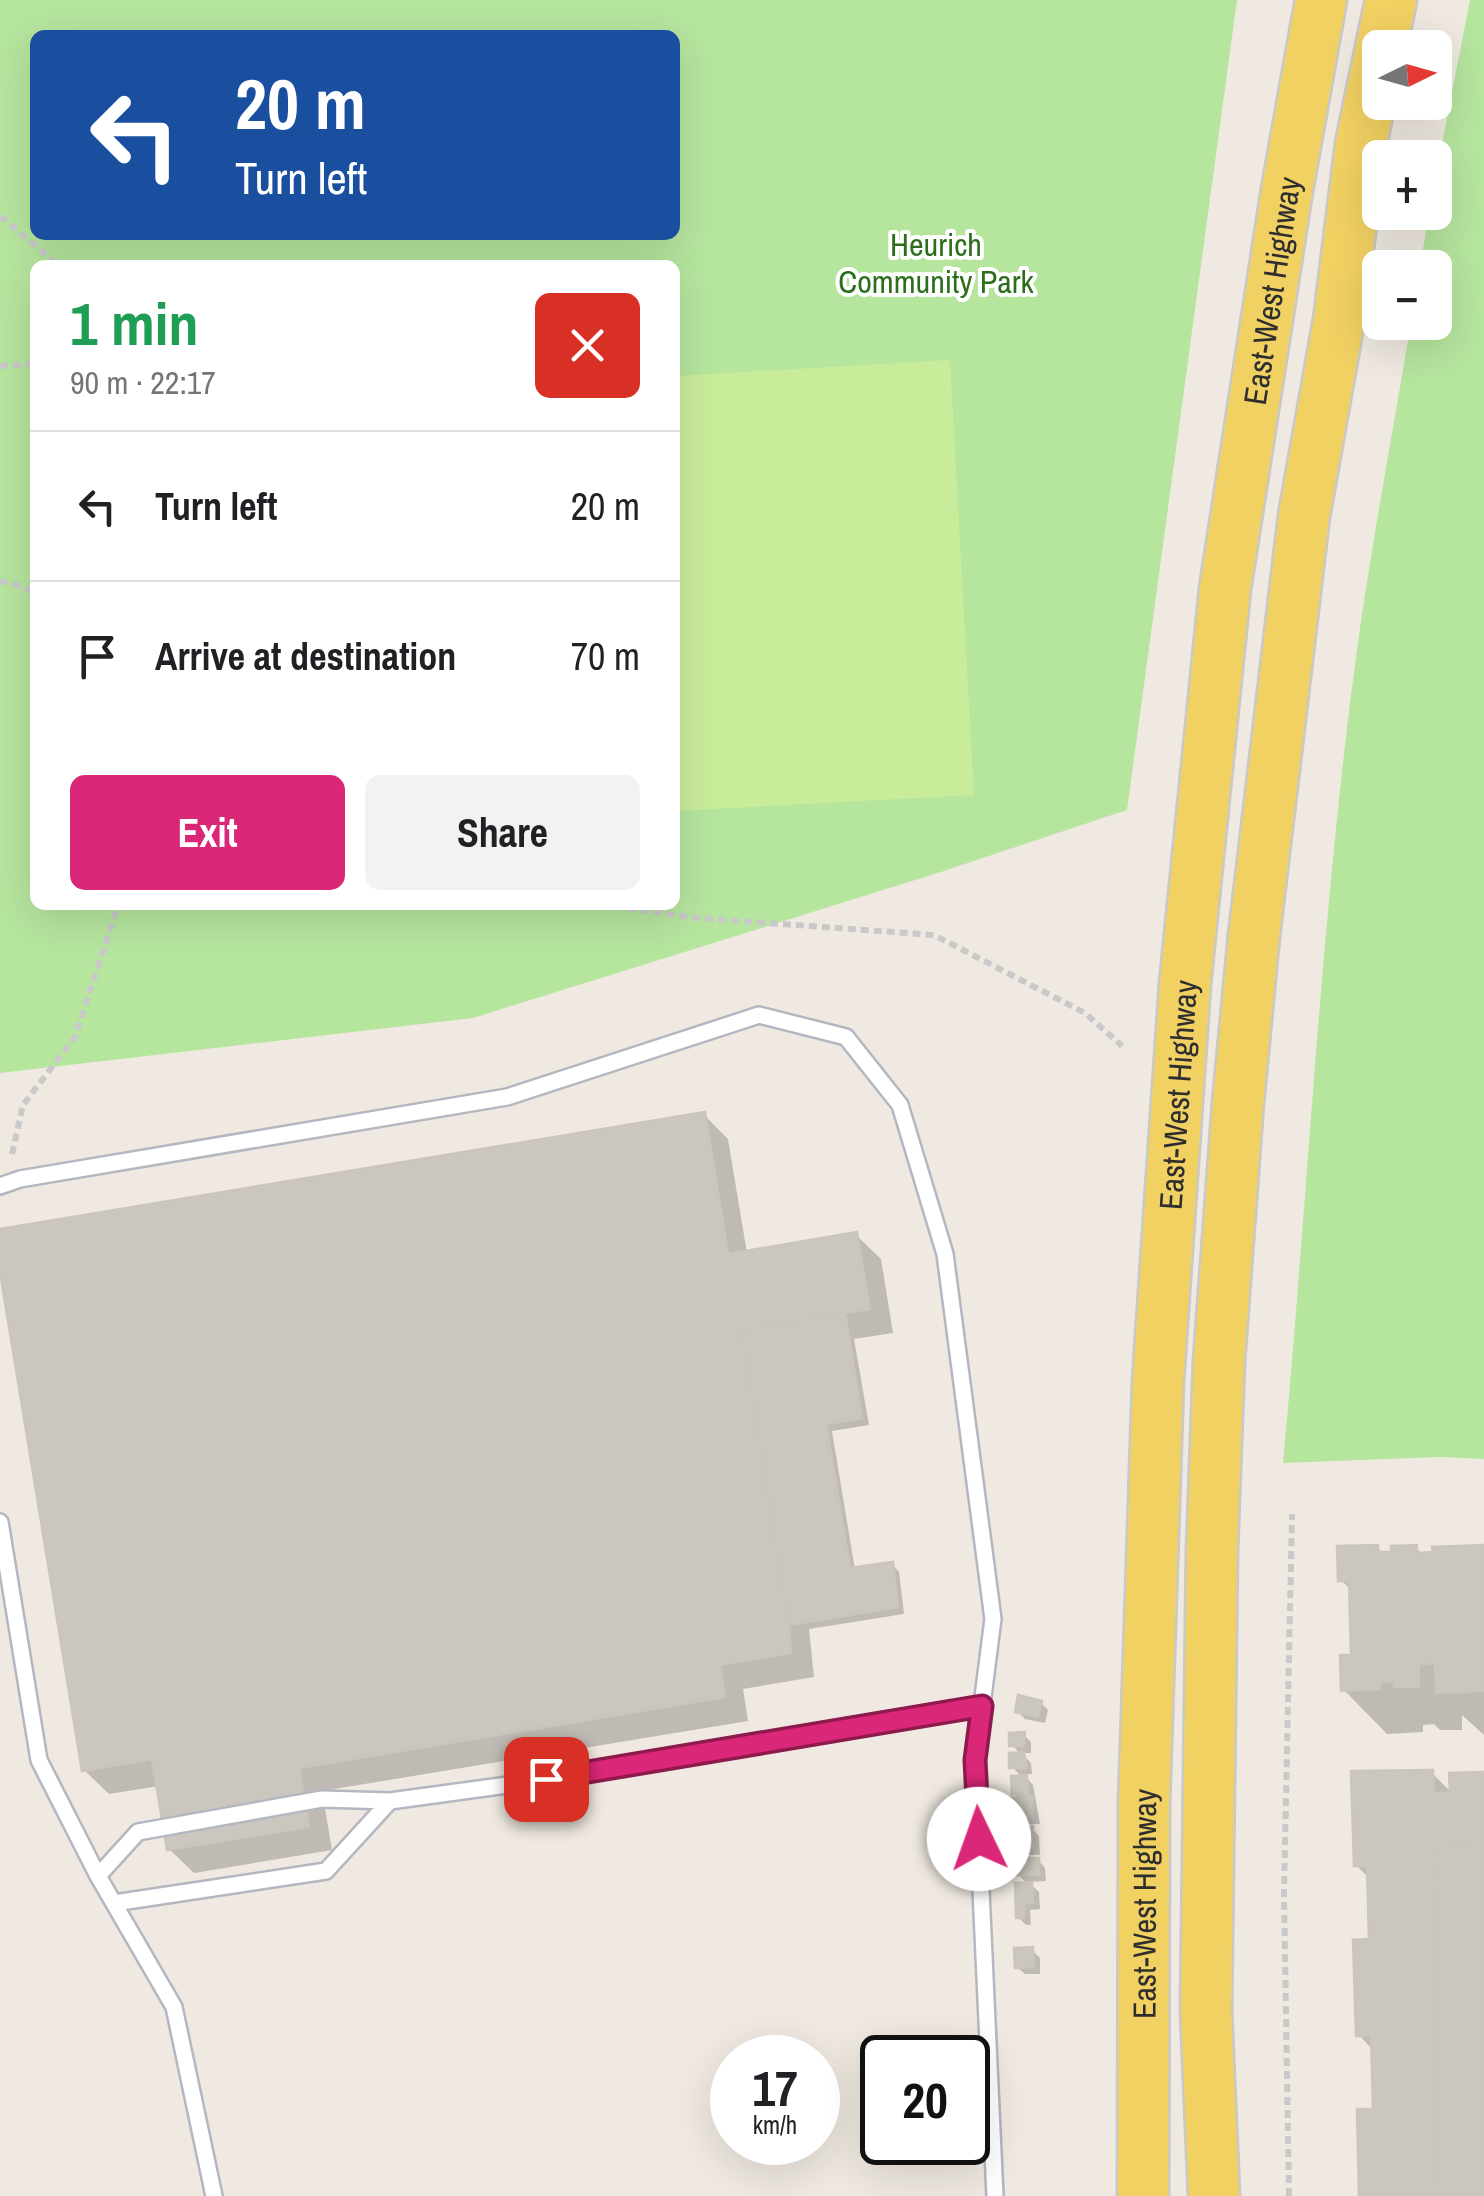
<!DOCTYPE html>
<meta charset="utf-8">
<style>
:root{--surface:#fff;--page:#f2f2f2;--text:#202124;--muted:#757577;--line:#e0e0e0;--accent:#db2777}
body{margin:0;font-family:"Archivo Narrow",sans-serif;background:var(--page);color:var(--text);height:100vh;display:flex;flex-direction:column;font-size:38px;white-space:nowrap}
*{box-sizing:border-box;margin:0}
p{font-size:32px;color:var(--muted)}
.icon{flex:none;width:55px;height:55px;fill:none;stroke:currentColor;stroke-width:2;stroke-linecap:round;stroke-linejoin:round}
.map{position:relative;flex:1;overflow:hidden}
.drawer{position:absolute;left:30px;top:260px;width:650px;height:650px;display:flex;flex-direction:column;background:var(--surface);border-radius:15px;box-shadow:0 10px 40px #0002}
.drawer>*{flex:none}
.hud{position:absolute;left:30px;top:30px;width:650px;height:210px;border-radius:15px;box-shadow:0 10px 40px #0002;background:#1a4fa0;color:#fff;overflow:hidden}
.needle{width:65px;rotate:85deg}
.buttons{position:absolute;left:1362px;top:30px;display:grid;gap:20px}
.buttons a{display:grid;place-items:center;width:90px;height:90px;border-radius:15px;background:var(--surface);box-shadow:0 10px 40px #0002;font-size:50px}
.speed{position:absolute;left:710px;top:2035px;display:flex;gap:20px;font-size:50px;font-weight:700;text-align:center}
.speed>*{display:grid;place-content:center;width:130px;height:130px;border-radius:50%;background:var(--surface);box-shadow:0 10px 40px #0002;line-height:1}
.speed small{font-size:25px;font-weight:400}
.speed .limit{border:5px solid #111;border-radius:15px;background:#fff;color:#111}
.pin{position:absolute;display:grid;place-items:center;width:85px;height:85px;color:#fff;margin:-42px;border-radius:20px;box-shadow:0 5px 15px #0006}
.me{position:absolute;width:110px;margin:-55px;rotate:357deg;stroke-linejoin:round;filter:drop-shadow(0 0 8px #0008)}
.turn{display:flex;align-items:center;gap:35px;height:210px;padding:0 40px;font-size:45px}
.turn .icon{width:130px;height:130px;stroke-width:2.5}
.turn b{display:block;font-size:70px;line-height:85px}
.round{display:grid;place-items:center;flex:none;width:105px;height:105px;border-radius:15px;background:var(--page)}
.headline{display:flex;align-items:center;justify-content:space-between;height:170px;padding:0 40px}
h1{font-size:60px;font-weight:800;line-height:75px;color:#1e9e55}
.primary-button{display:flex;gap:20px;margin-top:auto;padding:20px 40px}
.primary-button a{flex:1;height:115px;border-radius:15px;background:var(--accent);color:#fff;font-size:40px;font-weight:800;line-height:115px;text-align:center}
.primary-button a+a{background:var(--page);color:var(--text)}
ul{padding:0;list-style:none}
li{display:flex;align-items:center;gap:30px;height:150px;padding:0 40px;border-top:2px solid var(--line)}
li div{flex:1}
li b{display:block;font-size:38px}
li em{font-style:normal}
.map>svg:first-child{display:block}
</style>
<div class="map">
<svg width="1484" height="2196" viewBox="0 0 1484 2196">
<rect width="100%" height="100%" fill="#efe9e1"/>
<!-- green -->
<path fill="#b6e59e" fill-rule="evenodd" d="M0 0H1237L1127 810 944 871 473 1018 0 1073ZM35 35H675V235H35ZM35 265H675V905H35Z
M1470 0H1484V1459L1440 1457 1283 1463C1309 1185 1321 905 1360 628 1375 526 1394 424 1411 323L1435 322V268L1420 267 1429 213 1435 212V179Z"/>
<!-- pitch -->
<path fill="#c9ec9a" d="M950 360 974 795 675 811V376Z"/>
<!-- shadow -->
<path fill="#0003" d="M704 1115 728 1139 747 1253 856 1235 881 1259 893 1333 854 1339 869 1425 832 1431 855 1570 892 1564 899 1572 904 1614 809 1629 814 1677 743 1689 748 1721 322 1791 332 1850 194 1873 169 1849 159 1786 109 1794 84 1770 0 1257V1231Z
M1377 1547 1384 1554 1416 1548 1423 1555 1484 1548V1735L1462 1715V1730H1440L1434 1724 1423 1725V1732L1387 1734 1344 1690 1354 1657 1352 1591 1341 1580Z
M1041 1703 1048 1710 1045 1723 1025 1719 1017 1711Z
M1024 1735 1031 1742V1753H1021L1031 1763 1032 1774H1023L1033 1785 1040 1824H1028L1039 1836 1040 1855H1024L1017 1848 1024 1829 1012 1817 1021 1800 1014 1793 1023 1778 1012 1767 1022 1755 1012 1745Z
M1432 1773 1452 1793 1484 1774V2196H1362L1375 2111 1373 2050 1359 2035 1371 1942 1370 1879 1356 1865Z
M1038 1860 1045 1868 1046 1881 1028 1882 1039 1892 1040 1909 1030 1910 1031 1925H1026L1018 1917 1028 1885 1018 1874Z
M1032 1950 1040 1958V1974H1025L1017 1967Z"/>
<!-- building -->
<path fill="#cbc7bf" stroke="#cbc5ba" stroke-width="2.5" d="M705 1112 728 1254 857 1232 870 1309 741 1330 789 1625 791 1653 720 1665 725 1697 299 1768 309 1827 167 1850 152 1759 82 1771 0 1272V1229Z
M845 1313 862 1418 826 1424 850 1568 893 1562 898 1607 789 1625 741 1330Z
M1378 1545V1552H1391V1546L1417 1545V1553L1433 1552 1432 1547 1484 1545V1691L1436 1693 1435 1663 1419 1664V1687H1394L1393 1681 1380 1682V1689L1341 1691 1340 1655H1351L1349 1581H1338L1337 1546Z
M1378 1545V1552H1391V1546L1417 1545V1553L1433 1552 1432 1547 1484 1545V1691L1436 1693 1435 1663 1419 1664V1687H1394L1393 1681 1380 1682V1689L1341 1691 1340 1655H1351L1349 1581H1338L1337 1546Z
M1018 1695 1042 1701 1038 1717 1015 1712Z
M1025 1732 1024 1746H1009V1733Z
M1024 1752 1026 1768H1009V1753Z
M1433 1770 1434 1793H1450L1449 1773 1484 1772V1847L1432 1848 1440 2196H1359L1357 2109H1373L1371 2036H1356L1353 1940 1369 1939 1367 1866H1354L1351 1771Z
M1433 1770 1434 1793H1450L1449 1773 1484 1772V2196H1359L1357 2109H1373L1371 2036H1356L1353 1940 1369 1939 1367 1866H1354L1351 1771Z
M1027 1775 1028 1794H1012L1011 1776Z
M1032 1796 1033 1817 1010 1818 1009 1798Z
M1033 1826V1848L1014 1849V1827Z
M1014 1858H1039V1875H1015Z
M1032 1882 1033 1903H1024V1918H1016L1015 1883Z
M1033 1947 1034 1967 1015 1968 1014 1948Z"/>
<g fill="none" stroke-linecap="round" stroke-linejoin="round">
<!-- lane casing -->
<g stroke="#b4b7c1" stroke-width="20">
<path id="lane" d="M0 1186 20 1179 507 1097 759 1015 846 1037 900 1105 945 1254 993 1619 975 1759 995 2196
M0 1522 39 1760 98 1876 174 2007 214 2196
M98 1876 138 1832 322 1799 390 1801
M114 1903 326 1871 390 1801 515 1784 982 1706"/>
</g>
<!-- primary casing -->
<g stroke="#c9c9c9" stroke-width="55">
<g id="primary">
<path d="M1381 48 1391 0"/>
<path id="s1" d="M1143 2196 1144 1804 1158 1381 1185 984 1225 589 1287 190 1321 0"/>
<path d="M1214 2196 1206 2011 1212 1549 1219 1361 1238 1103 1254 936 1304 516 1339 320 1361 144 1380 53"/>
</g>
</g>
<!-- path -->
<path stroke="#c9c9c9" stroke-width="6" stroke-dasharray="8 5" stroke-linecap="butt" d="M0 216 58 265
M0 366 35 364
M0 581 24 587 35 593
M602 905 698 918 934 935 1085 1013 1122 1046
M12 1154 23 1105 75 1037 118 905
M1289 2196 1284 1893 1292 1514"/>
<!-- lane -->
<use href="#lane" stroke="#fff" stroke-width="15"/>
<!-- primary -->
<use href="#primary" stroke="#f2d163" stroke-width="50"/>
</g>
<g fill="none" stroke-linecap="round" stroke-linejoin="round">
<!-- route casing -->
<g stroke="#8e194d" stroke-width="25">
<path id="route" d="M546 1779 982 1706 975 1760 979 1839"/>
</g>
<!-- route -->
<use href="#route" stroke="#db2777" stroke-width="18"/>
</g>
<g text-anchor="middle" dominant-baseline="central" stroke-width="8" stroke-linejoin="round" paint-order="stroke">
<!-- park labels -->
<g font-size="32" fill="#2c6e1b" stroke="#fff">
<text x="936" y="244">Heurich<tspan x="936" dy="37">Community Park</tspan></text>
</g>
<!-- street labels -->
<g font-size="32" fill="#2e2e2e" stroke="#fff">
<text stroke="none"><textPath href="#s1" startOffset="1912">East-West Highway</textPath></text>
<text stroke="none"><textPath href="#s1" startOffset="1102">East-West Highway</textPath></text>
<text stroke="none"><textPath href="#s1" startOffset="292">East-West Highway</textPath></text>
</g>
</g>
</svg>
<div class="buttons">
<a><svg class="needle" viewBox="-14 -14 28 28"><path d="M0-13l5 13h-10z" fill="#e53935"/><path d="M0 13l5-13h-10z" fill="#757577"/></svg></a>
<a>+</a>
<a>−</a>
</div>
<div class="speed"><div>17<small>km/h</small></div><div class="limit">20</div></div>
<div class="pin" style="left:546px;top:1779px;background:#d93025"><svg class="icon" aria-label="arrive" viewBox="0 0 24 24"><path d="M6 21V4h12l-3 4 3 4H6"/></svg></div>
<svg class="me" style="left:979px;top:1839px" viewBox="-20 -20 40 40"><circle r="19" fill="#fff"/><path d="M0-13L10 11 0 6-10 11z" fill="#db2777"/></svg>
<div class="hud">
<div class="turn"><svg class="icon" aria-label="left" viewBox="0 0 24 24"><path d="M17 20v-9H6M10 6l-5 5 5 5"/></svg><div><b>20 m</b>Turn left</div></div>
</div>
<section class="drawer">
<div class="headline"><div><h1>1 min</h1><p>90 m · 22:17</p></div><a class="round" style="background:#d93025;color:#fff"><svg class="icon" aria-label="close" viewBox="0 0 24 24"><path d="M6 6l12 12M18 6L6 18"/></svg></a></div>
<ul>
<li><svg class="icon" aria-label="left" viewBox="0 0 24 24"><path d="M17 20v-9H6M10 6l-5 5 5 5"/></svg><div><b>Turn left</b></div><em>20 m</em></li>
<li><svg class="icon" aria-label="arrive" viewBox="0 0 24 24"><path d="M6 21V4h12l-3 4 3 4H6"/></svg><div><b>Arrive at destination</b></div><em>70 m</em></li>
</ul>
<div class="primary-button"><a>Exit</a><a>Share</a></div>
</section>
</div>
